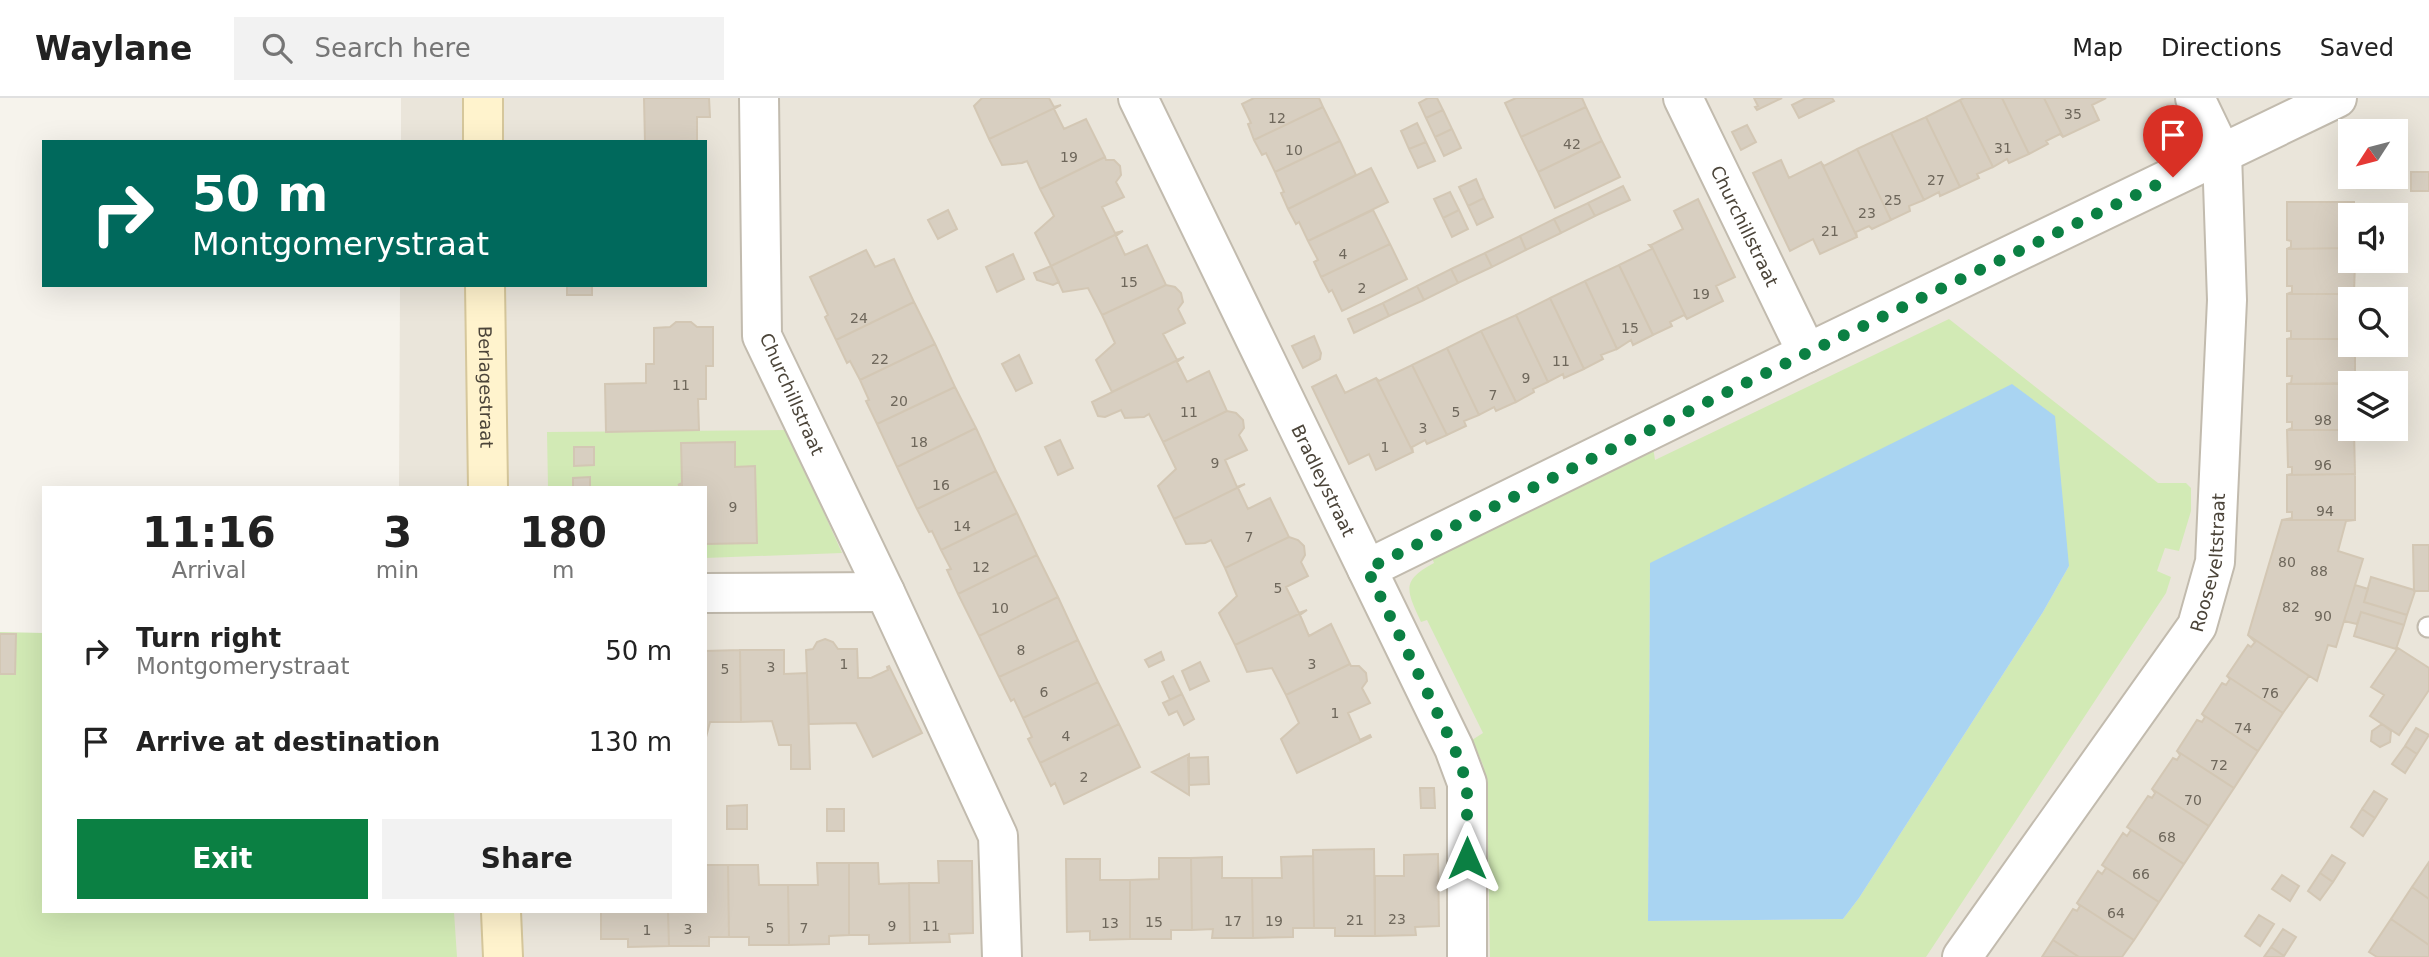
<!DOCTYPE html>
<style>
:root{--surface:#fff;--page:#f2f2f2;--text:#222;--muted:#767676;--line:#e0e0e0;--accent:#0b8043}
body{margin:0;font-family:"DejaVu Sans",sans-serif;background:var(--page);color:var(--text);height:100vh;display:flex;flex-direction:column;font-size:26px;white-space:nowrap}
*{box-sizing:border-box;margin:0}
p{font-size:23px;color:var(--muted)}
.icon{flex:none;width:38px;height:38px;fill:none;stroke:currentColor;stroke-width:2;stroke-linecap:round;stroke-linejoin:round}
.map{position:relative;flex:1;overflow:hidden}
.details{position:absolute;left:42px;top:388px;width:665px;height:427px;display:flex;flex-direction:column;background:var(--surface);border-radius:0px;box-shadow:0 7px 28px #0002}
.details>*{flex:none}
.hud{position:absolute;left:42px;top:42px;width:665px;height:147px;border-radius:0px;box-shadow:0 7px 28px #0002;background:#00695c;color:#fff;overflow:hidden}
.needle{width:46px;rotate:234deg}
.fabs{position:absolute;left:2338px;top:21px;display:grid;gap:14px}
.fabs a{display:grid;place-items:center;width:70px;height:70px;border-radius:0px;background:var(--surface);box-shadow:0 7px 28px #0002;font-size:35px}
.pin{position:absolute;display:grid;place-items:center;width:60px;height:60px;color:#fff;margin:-72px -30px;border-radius:50% 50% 50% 0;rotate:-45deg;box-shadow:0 0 7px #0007}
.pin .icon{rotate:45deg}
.me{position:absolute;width:77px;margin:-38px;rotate:0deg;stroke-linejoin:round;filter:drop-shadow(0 0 5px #0008)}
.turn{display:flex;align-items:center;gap:24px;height:147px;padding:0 35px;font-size:32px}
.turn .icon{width:91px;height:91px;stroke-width:2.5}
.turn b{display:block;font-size:49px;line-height:60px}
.eta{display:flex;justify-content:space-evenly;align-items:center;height:119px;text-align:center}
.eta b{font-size:42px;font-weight:600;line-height:49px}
.primary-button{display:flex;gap:14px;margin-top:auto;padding:14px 35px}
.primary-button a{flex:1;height:80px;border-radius:0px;background:var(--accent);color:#fff;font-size:28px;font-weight:600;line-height:80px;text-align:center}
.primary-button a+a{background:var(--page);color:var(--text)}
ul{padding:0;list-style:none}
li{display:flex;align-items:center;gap:21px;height:91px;padding:0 35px}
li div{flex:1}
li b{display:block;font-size:26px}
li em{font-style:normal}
header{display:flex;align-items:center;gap:42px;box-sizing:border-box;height:98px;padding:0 35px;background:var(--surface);border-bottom:2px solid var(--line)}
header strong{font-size:33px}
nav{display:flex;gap:38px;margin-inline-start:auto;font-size:24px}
.search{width:490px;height:63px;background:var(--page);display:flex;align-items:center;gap:18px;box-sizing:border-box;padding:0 24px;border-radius:0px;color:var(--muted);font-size:26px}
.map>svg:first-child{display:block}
</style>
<header>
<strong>Waylane</strong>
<div class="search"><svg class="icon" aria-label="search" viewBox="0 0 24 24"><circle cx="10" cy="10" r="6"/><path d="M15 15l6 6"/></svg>Search here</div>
<nav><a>Map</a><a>Directions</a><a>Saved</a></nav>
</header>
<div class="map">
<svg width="2429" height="859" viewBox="0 0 2429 859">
<rect width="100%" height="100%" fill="#f6f3ec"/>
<!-- residential -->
<path fill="#eae5da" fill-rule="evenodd" d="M401 0H2429V859H396V814H705V390H399L400 187H705V44H401ZM2350 33H2396V79H2350ZM2350 117H2396V163H2350ZM2350 201H2396V247H2350ZM2350 285H2396V331H2350Z"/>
<!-- green -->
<path fill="#d2eab5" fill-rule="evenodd" d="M1949 221 2158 385H2186L2191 390V413L2179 453 2165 450 2157 473 2171 479 2166 495 1926 859H1490L1487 686 1483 667 1472 642 1483 635 1427 522 1421 524C1407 493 1400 483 1434 465L1431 457 1653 349 1655 362ZM1650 465 2069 468 2043 514 1859 800 1843 821 1648 823Z
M787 332 842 455 705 460V390H548L547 334Z
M0 534 44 535V814H454L457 859H0Z"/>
<!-- water -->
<path fill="#a9d4f2" d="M2012 286 2055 318 2069 468 2043 514 1859 800 1843 821 1648 823 1650 465Z"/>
<!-- building -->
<path fill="#d8cfc1" stroke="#d3c7b4" stroke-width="2" d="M644 0H709L710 19H697V44H645Z
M982 0H1049L1054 9 1061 7 989 41 974 8Z
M1254 0H1319L1323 9 1254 42 1248 26 1251 25 1242 6Z
M1428 0H1437L1443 12 1426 20 1419 5Z
M1516 0H1582L1586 9 1521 39 1505 5Z
M1754 0H1782L1757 12 1755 9 1758 8Z
M1806 0H1832L1834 3 1799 20 1792 7Z
M1964 0H2002L2029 56 2009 65 2007 61 1993 69 1960 2Z
M2002 0H2044L2063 39 2060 36 2046 43 2048 46 2029 56Z
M2044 0H2106L2092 7 2099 22 2063 39Z
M1960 2 1993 69 1977 76 1979 80 1960 89 1926 19Z
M1061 7 1054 11 1064 31 1086 21 1105 59 1040 91 1027 63 1022 65 1002 67 989 41Z
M1323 9 1340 43 1275 74 1266 55 1262 57 1254 42Z
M1586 9 1602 43 1538 74 1521 39Z
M1443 12 1452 31 1435 39 1426 20Z
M1926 19 1960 89 1940 98 1939 94 1924 102 1891 35Z
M1417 25 1426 44 1409 51 1401 33Z
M1747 27 1756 44 1741 52 1732 34Z
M1452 31 1461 50 1444 58 1435 39Z
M1891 35 1924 102 1909 108 1910 113 1891 122 1857 51Z
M1340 43 1356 77 1288 111 1281 95 1284 94 1275 74Z
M1602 43 1620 79 1555 110 1538 74Z
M1426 44 1435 63 1418 70 1409 51Z
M1857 51 1891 122 1872 131 1869 128 1856 134 1857 139 1821 64 1824 68Z
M1105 59 1106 62H1114L1120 68 1121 77 1116 84 1124 99 1102 109 1115 135 1123 133 1051 168 1035 135 1054 118 1040 91Z
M1781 62 1789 80 1821 64 1857 139 1820 156 1813 141 1790 153 1753 75Z
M1371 70 1388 104 1308 143 1299 124 1296 126 1288 111Z
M2411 74H2429V93H2411Z
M1476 81 1484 100 1468 108 1459 89Z
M1623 88 1630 102 1595 118 1588 105Z
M1450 94 1459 112 1443 120 1434 101Z
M1484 100 1493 119 1477 127 1468 108Z
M1698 101 1735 179 1716 188 1723 203 1687 221 1651 147 1683 131 1674 113Z
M2287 104H2354V117H2350V150L2287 151 2291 149V143L2287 142Z
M1588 105 1595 118 1561 135 1554 121Z
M948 112 957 131 938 141 928 122Z
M1373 112 1390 146 1321 179 1314 164 1318 162 1308 143Z
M1459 112 1468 131 1452 139 1443 120Z
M1554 121 1561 135 1526 152 1520 138Z
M1123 133 1116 138 1125 157 1147 147 1166 187 1102 217 1088 190 1063 194 1051 168Z
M1520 138 1526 152 1492 169 1485 155Z
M1390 146 1407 181 1342 213 1332 192 1329 194 1321 179Z
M1649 147H1651L1687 221 1684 217 1670 224 1672 228 1653 237 1619 167 1652 151Z
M2350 150V163H2355L2354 196H2287L2292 194V188H2287V151Z
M866 152 875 169 894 161 914 204 836 242 825 219 828 217 810 179Z
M1485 155 1492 169 1458 185 1451 171Z
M1013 156 1024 181 997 194 986 169Z
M1619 167 1653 237 1633 247 1631 242 1617 251 1585 183Z
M1051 168 1059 184 1053 187 1037 182 1034 175Z
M1451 171 1458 185 1424 202 1417 188Z
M1585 183 1617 251 1601 257 1603 261 1584 271 1550 200Z
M567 187H592V197H567Z
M1166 187 1175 189 1181 195 1183 204 1178 211 1185 225 1163 236 1177 262 1184 259 1112 294 1096 262 1115 245 1102 217Z
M1417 188 1424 202 1389 218 1383 205Z
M2287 196H2354V201H2350V241H2287L2291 240V233H2287Z
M1550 200 1584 271 1564 280 1563 276 1548 284 1516 217Z
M914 204 935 246 860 282 850 263 847 265 836 242Z
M1383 205 1389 218 1354 235 1348 221Z
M1516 217 1548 284 1533 291 1534 294 1516 304 1481 233Z
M676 224H691L697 229H713V268H706V301H698L699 332 606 334 605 286 646 285V266H654V230L670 229Z
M1481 233 1516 304 1496 313 1494 309 1479 317 1447 250Z
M1314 238 1321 255 1320 261 1303 270 1292 248Z
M2287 241H2350V247H2355V285L2287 286 2291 285 2292 278H2287Z
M935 246 955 289 877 326 866 303 869 302 860 282Z
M1447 250 1479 317 1464 323 1466 328 1447 337 1412 267Z
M1019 257 1032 285 1016 293 1002 266Z
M1184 259 1177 264 1187 284 1209 273 1227 313 1163 344 1149 316 1144 319 1125 320 1121 312 1105 319 1098 318 1092 304Z
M1412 267 1447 337 1427 346 1425 342 1412 349 1413 354 1376 280 1379 283Z
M1336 277 1345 295 1376 280 1413 354 1376 372 1369 356 1349 366 1312 289Z
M2287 286H2350V331L2354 332H2287L2292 330V324H2287Z
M955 289 976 330 897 369 877 326Z
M1227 313 1236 315 1243 322 1244 330 1239 337 1247 352 1225 362 1237 389 1245 386 1174 421 1158 388 1176 371 1163 344Z
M976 330 996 373 917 411 897 369Z
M2287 332H2354L2355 376 2287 377 2292 376V369H2288Z
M1060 342 1073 370 1058 377 1045 349Z
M735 344V369L755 368 757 445 705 446V390H682V387H678L682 385 681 345Z
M574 349H594V367L574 368Z
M996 373 1017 415 941 452 932 433 929 434 917 411Z
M2355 376V422H2282L2292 420V414H2287V377Z
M590 379V390H573V380Z
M1245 386 1238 390 1248 411 1270 400 1289 439 1225 470 1211 442 1205 445 1186 446 1174 421Z
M1017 415 1037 457 958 496 947 472 951 471 941 452Z
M2282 422H2355L2346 423 2338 453 2363 461 2336 549 2328 547 2317 583 2248 537Z
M1289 439 1298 442 1304 448 1305 457 1301 464 1308 478 1286 489 1299 515 1307 512 1235 547 1219 515 1237 498 1225 470Z
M2413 447H2429V493H2414Z
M1037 457 1058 499 979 538 958 496Z
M2371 479 2414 492 2415 493 2407 517 2364 504Z
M2355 487 2368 491 2364 504 2407 517 2404 527 2361 514 2357 526 2344 523Z
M1058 499 1078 542 999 579 979 538Z
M1307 512 1300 517 1309 538 1331 526 1350 566 1286 597 1272 570 1247 574 1235 547Z
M2361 514 2404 527 2396 551 2354 538Z
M0 536H16L15 576H0Z
M2248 537 2309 578 2283 615 2227 578 2248 547 2251 549 2255 544Z
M825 541 833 544 838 551H857L858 580H871L888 572 887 569 889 568 922 635 873 659 856 625 809 626 806 552 813 551 817 544Z
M1078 542 1098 584 1023 620 1014 601 1011 603 999 579Z
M2398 550 2429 570V592L2399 637 2370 618 2384 597 2371 589Z
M740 552H784V576L807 575 810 671H791V647H779L772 623 741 624Z
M740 552 741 624H710L705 643V553Z
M1161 554 1164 562 1149 569 1145 562Z
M1200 564 1209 583 1190 592 1182 573Z
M1350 566 1351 568H1359L1366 575 1367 583 1362 590 1370 605 1348 615 1360 642 1370 637 1371 639 1297 675 1281 641 1299 625 1286 597Z
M1173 578 1182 596 1170 602 1162 584Z
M2227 578 2283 615 2258 653 2202 616 2222 585 2226 587 2230 581Z
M1098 584 1119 626 1040 665 1028 641 1032 639 1023 620Z
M1182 596 1194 621 1184 627 1177 613 1169 617 1163 605Z
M2202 616 2258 653 2234 690 2177 653 2197 622 2202 624 2205 619Z
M1119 626 1140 669 1064 706 1055 685 1051 688 1040 665Z
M2382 626 2391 633 2390 644 2380 649 2371 643 2372 633Z
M2416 630 2429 637 2417 656 2405 648Z
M2405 648 2417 656 2405 675 2392 666Z
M2177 653 2234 690 2209 728 2152 691 2173 660 2177 662 2180 657Z
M1189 656V697L1152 674Z
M1208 659 1209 686 1189 687 1188 660Z
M1420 690H1434L1435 710H1421Z
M2152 691 2209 728 2184 766 2127 729 2148 698 2152 700 2155 695Z
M2374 693 2387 701 2375 720 2362 711Z
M747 707V731H727V708Z
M827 711H844V733H827Z
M2362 711 2375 720 2363 738 2351 729Z
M2127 729 2184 766 2159 804 2102 767 2123 735 2127 738 2131 732Z
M1374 751 1375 838H1335V830H1314L1313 752Z
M1438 756 1439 828 1415 829 1416 837 1375 838V778H1404V757Z
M2332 757 2345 765 2333 784 2320 775Z
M1313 758 1314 830H1293V839L1253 840 1252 780H1282L1281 759Z
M1222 759V780H1252L1253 840H1212L1213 831 1192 832 1191 760Z
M1159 760H1191L1192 832H1171V841H1130V782L1159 781Z
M1066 761H1100V782H1130V841L1090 842V833L1067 834Z
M938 763H972L973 835 949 836 950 844 910 845 909 785H939Z
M2429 764V801L2412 789Z
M817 765H849V837L829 838V846L789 847 788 787H818Z
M849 765H878L879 786 909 785 910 845 869 846V837H849Z
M705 767H728L729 839H709V848H669L668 814H705Z
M728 767H758L759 787H788L789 847H749V839H729Z
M2102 767 2159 804 2134 842 2077 805 2098 773 2102 776 2106 770Z
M2320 775 2333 784 2320 802 2308 793Z
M2282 777 2299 788 2290 803 2272 791Z
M2412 789 2429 801V847L2391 821Z
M2077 805 2134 842 2122 859H2079L2053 842 2073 811 2077 813 2080 808Z
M601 814H668L669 848 628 849V841H601Z
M2259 817 2274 826 2260 848 2245 838Z
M2391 821 2429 847V859H2377L2369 854Z
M2283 831 2296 839 2284 858 2271 849Z
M2053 842 2079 859H2042Z
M2271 849 2284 858 2283 859H2264Z"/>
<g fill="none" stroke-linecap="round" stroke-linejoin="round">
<!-- lane casing -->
<g stroke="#c2bbae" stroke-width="23">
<path id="lane" d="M2428 529H2429"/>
</g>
<!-- street casing -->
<g stroke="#c2bbae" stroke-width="42">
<g id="street">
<path d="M759 0 762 238 885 494 998 738 1002 859"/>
<path id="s1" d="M1138 0 1454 650 1467 685V859"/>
<path id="s2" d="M1683 0 1807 255"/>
<path d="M1367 471 1807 255 2337 0"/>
<path d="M705 495 885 494"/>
<path id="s3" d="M1962 859 2197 528 2215 464 2227 202 2222 56 2195 0"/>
</g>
</g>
<!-- secondary casing -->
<g stroke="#d6c79b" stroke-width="42">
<g id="secondary">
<path d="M483 0V44"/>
<path id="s4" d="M485 187 488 390"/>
<path d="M501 814 503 859"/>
</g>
</g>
<!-- lane -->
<use href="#lane" stroke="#fff" stroke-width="19"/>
<!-- street -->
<use href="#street" stroke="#fff" stroke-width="38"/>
<!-- secondary -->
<use href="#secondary" stroke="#fff3cd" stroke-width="38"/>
</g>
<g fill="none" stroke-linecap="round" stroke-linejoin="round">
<!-- route -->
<path stroke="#0b8043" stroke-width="12" stroke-dasharray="0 21.6" d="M1467 760V685L1454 649 1367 471 1807 255 2173 79"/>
</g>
<g text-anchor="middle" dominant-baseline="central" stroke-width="5" stroke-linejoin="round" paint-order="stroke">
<!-- number labels -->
<g font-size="14" fill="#6e675b">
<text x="2073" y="16">35</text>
<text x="1277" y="20">12</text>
<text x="1572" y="46">42</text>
<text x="2003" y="50">31</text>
<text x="1294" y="52">10</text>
<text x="1069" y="59">19</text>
<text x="1936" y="82">27</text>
<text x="1893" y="102">25</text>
<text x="1867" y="115">23</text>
<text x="1830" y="133">21</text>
<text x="1343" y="156">4</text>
<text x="1129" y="184">15</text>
<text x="1362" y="190">2</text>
<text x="1701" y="196">19</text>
<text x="859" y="220">24</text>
<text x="1630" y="230">15</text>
<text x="880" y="261">22</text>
<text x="1561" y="263">11</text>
<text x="1526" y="280">9</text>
<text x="681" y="287">11</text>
<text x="1493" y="297">7</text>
<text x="899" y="303">20</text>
<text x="1189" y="314">11</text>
<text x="1456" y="314">5</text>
<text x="2323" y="322">98</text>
<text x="1423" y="330">3</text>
<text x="919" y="344">18</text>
<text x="1385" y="349">1</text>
<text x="1215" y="365">9</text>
<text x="2323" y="367">96</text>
<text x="941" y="387">16</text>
<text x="733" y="409">9</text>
<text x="2325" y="413">94</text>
<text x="962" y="428">14</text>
<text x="1249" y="439">7</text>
<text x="2287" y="464">80</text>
<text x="981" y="469">12</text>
<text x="2319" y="473">88</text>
<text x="1278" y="490">5</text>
<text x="2291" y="509">82</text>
<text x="1000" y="510">10</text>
<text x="2323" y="518">90</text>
<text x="1021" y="552">8</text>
<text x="844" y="566">1</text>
<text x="1312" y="566">3</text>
<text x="771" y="569">3</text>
<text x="725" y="571">5</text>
<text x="1044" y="594">6</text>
<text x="2270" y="595">76</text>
<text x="1335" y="615">1</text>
<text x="2243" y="630">74</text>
<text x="1066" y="638">4</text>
<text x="2219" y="667">72</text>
<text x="1084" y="679">2</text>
<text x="2193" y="702">70</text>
<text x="2167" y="739">68</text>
<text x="2141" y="776">66</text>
<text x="2116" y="815">64</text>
<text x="1397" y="821">23</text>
<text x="1355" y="822">21</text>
<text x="1233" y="823">17</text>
<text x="1274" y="823">19</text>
<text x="1154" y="824">15</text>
<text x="1110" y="825">13</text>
<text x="892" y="828">9</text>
<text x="931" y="828">11</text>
<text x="770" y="830">5</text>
<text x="804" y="830">7</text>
<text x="688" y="831">3</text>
<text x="647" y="832">1</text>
</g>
<!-- street labels -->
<g font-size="18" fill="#4b4439" stroke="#fff">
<text stroke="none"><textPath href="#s2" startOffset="142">Churchillstraat</textPath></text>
<text stroke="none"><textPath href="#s4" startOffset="102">Berlagestraat</textPath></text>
<text transform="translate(792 296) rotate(66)">Churchillstraat</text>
<text stroke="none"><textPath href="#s1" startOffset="425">Bradleystraat</textPath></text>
<text stroke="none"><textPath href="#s3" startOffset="471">Rooseveltstraat</textPath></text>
</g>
</g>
</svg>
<div class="fabs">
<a><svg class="needle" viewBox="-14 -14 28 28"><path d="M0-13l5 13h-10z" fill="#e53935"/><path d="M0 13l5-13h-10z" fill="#767676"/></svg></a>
<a><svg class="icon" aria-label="sound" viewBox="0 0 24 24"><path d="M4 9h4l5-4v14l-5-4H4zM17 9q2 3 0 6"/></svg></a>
<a><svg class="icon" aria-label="search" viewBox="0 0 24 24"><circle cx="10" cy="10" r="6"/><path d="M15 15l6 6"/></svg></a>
<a><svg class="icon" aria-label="layers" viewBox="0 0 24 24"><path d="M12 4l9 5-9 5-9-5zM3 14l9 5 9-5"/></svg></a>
</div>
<div class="pin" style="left:2173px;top:79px;background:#d93025"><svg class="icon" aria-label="arrive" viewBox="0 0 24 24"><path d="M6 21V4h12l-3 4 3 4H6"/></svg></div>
<svg class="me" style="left:1467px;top:760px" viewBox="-20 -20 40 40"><path d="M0-17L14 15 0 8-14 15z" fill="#0b8043" stroke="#fff" stroke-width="4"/></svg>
<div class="hud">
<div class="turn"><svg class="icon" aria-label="right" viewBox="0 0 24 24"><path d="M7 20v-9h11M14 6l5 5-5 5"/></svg><div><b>50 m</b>Montgomerystraat</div></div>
</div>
<section class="details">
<div class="eta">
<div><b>11:16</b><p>Arrival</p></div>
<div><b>3</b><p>min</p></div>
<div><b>180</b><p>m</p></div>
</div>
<ul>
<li><svg class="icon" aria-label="right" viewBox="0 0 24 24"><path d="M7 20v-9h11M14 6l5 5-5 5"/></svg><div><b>Turn right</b><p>Montgomerystraat</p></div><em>50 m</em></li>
<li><svg class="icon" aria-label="arrive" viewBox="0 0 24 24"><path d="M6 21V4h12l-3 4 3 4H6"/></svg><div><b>Arrive at destination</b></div><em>130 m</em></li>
</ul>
<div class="primary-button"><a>Exit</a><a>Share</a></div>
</section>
</div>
